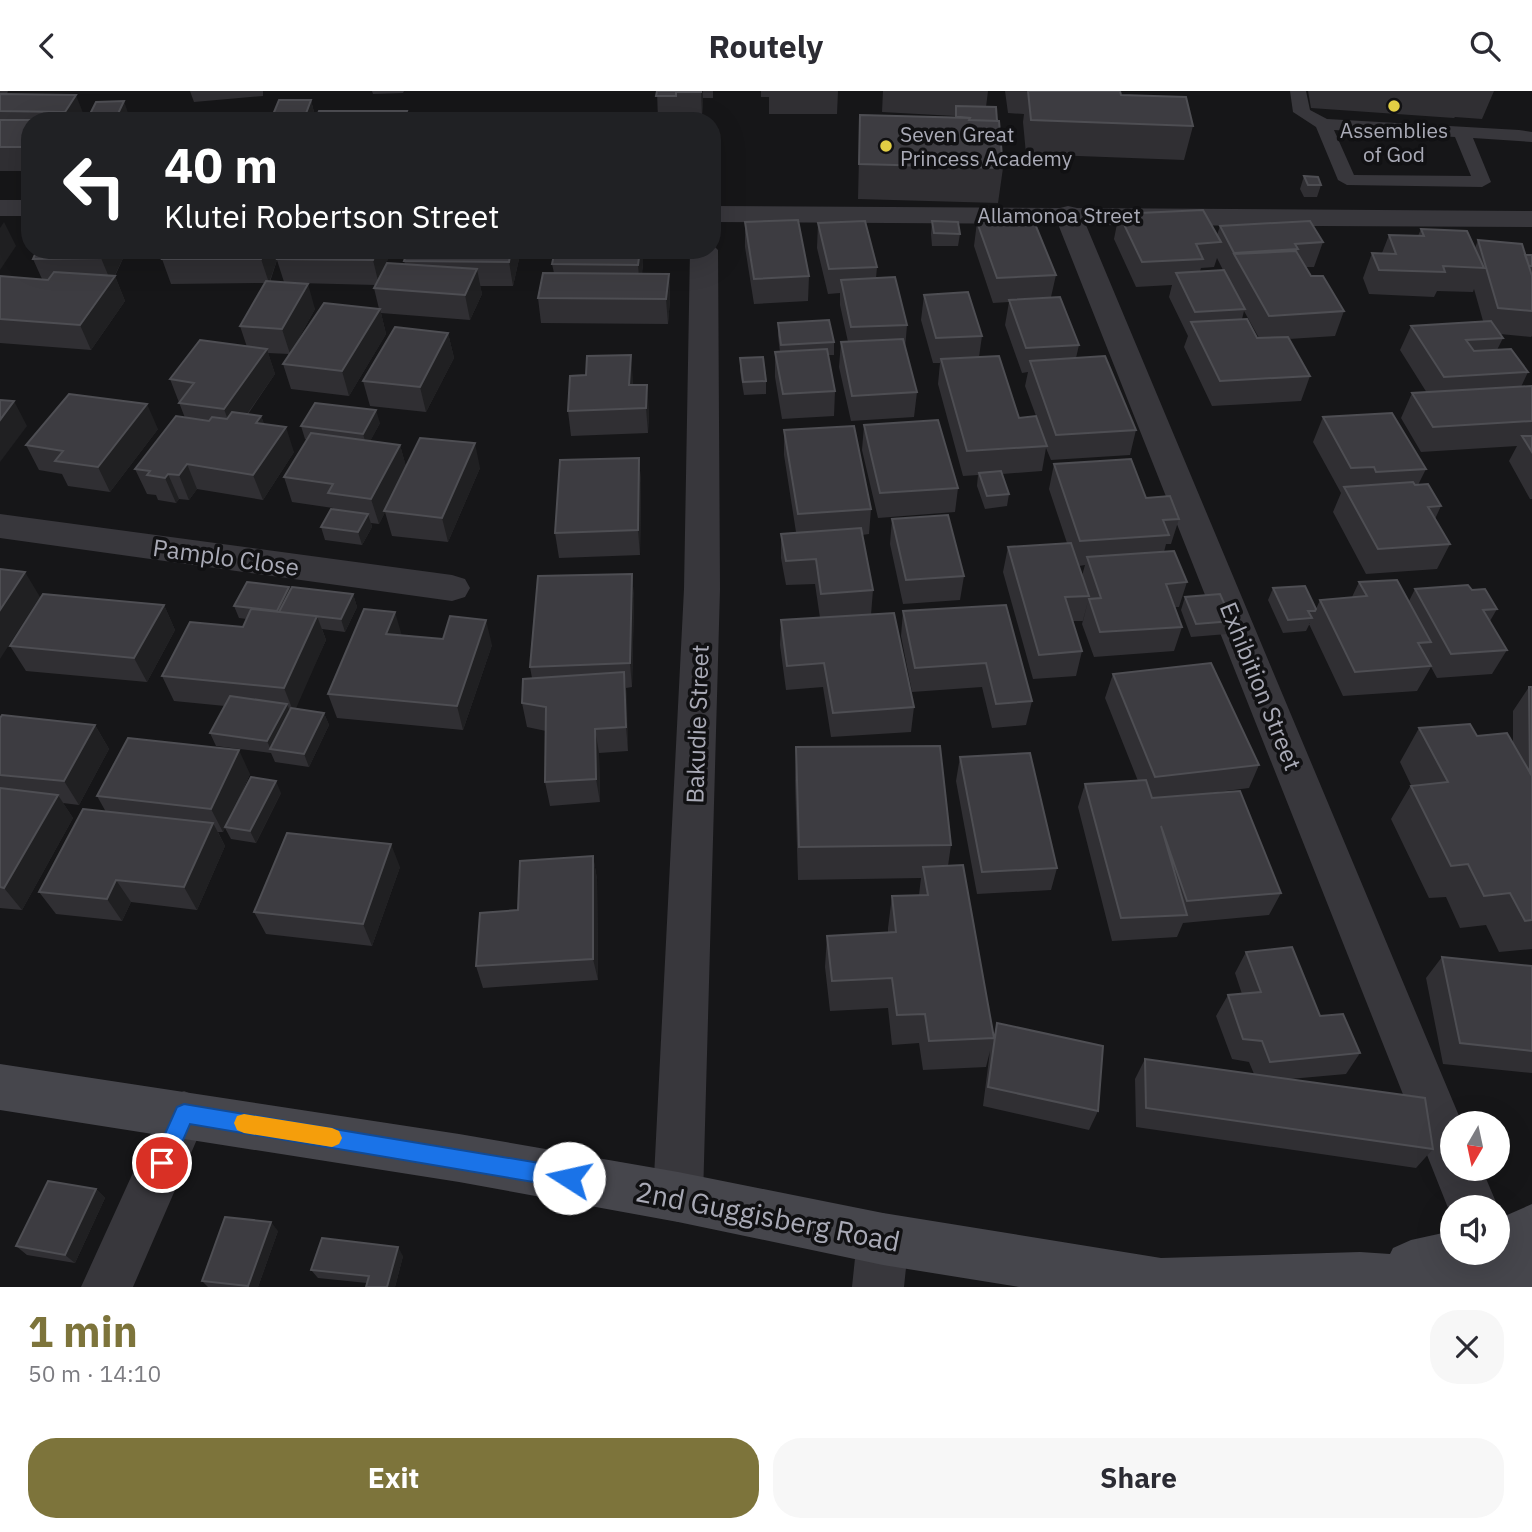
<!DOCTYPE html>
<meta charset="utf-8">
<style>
:root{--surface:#fff;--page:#f7f7f7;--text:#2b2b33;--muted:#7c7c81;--accent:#7d743b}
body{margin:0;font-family:"IBM Plex Sans",sans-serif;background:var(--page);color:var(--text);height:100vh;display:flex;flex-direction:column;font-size:26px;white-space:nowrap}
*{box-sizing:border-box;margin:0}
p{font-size:23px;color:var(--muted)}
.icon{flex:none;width:38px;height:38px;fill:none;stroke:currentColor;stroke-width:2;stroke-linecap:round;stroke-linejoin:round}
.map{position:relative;height:1196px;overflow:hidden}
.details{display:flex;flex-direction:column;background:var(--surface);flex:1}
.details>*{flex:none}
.top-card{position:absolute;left:21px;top:21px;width:700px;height:147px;border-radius:28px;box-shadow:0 7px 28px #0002;background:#202124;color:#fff;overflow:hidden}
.needle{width:46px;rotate:189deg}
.tools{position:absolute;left:1440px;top:1020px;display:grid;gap:14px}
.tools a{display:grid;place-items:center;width:70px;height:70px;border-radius:50%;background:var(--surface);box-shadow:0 7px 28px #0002;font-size:35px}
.pin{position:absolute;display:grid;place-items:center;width:60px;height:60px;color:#fff;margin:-30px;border:4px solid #fff;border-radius:50%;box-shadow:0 2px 7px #0007}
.me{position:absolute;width:77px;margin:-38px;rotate:280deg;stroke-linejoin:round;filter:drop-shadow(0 0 5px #0008)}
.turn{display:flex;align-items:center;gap:24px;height:147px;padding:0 28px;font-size:32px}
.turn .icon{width:91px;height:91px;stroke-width:2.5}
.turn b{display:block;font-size:49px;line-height:60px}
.round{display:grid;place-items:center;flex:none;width:74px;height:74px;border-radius:28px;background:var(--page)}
.headline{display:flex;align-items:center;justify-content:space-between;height:119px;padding:0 28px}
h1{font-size:42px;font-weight:700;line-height:52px;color:var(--accent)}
.primary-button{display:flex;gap:14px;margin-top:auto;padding:14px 28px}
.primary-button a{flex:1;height:80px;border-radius:28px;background:var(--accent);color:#fff;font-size:28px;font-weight:700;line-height:80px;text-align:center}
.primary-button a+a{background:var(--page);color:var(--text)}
header{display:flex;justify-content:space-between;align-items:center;height:91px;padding:0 28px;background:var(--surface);font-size:32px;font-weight:700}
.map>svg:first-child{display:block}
</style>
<header><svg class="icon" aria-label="back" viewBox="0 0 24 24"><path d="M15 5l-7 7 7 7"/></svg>Routely<svg class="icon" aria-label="search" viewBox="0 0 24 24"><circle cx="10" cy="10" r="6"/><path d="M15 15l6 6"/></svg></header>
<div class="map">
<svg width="1532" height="1196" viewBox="0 0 1532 1196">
<rect width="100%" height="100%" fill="#161618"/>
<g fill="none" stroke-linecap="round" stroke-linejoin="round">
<!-- service -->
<path fill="#38373c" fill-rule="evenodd" d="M1290 0H1306L1310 19 1327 28 1519 39 1532 41V51L1473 47 1491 91 1482 96 1347 94 1338 89 1316 36 1293 21ZM1334 39 1455 46 1471 85 1354 84Z"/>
<!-- minor -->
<path fill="#38373c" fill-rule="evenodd" d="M0 109H30V125H0Z
M712 115 1060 117 1068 115 1077 117 1532 120V136L1086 134 1462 1032H1452V1078H1482L1498 1116V1117L1452 1116V1127L1058 133 712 131Z
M712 153 718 159 720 498 703 1106 696 1124 678 1131 660 1124 653 1106 684 498 690 159H712Z
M0 423 452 484 465 488 470 497 465 506 452 510 0 447Z
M184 1000 201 1007 208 1023 133 1196H81L167 1007Z
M883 1122 901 1130 909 1148 904 1196H852L857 1148 865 1130Z"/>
<!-- secondary -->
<path fill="#46464c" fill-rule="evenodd" d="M0 973 459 1043 678 1081 883 1122 1161 1167 1360 1161 1390 1163 1393 1157 1411 1149 1452 1140V1162H1498V1128L1532 1113V1196H1019L883 1174 678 1131 459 1091 0 1019Z"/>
</g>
<!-- wall -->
<path fill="#302f33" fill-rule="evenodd" d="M0 0H8L7 3 85 27 84 30H30V80H0Z
M190 0H263V5L194 11Z
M372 0H404L403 2 373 3Z
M657 0H713V7H703L702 25 677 24V29H658Z
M761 0H838L837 23H769V6H761Z
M883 0H988L986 16 1003 77 998 112 858 108 860 24 955 26V25L882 21Z
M1005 0H1120L1121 4 1193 35 1184 69 1026 63 1023 31 1024 23 1008 22Z
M1308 0H1494L1482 28 1455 26 1454 27 1311 17Z
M311 9 314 21 311 30H273L272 26Z
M128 22 125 30H90L89 25Z
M1304 85 1321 94 1317 106H1304L1300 98Z
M1119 123 1217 144 1220 135 1323 151 1314 176H1305L1311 185 1344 220 1335 245 1289 248 1310 285 1301 310 1212 315 1184 256 1188 245 1169 206 1172 194 1136 196 1114 148ZM1217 167 1223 179 1200 180 1201 177 1214 176ZM1244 220 1259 247H1257L1242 228Z
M932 130 960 143 958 155H932L931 143Z
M745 131 809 185 808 210 754 213 745 156Z
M977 131 1056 184 1051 206 1079 254 1076 267 1136 339 1130 364 1051 369 1046 357 1042 380 1002 383 1009 403 1007 415 985 418 977 395 978 384 963 385 938 293 940 272H933L921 229 924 204 982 245 979 266 1019 327 1036 325 1025 295 1028 281 1022 282 1005 234 1009 211 993 212 974 155Z
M818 132 877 176 876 187 907 234 905 258 917 301 914 326 851 330 839 276 841 251H848L840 214V202L828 203 817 157Z
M1421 138 1475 157 1478 149 1525 164H1532V245L1531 246 1500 243 1503 247 1497 259 1528 281 1521 296 1532 295V408H1530L1509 370 1517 355 1421 361 1401 327 1412 302H1427L1400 259 1411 235 1483 230 1474 198 1473 201 1437 200 1434 206 1369 203 1363 187 1372 162H1382L1389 144 1418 145Z
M127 159 115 185 125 210 91 259 0 252V185L42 188 33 168Z
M166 159H391L385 176 405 173 404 170 408 159H521L513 195H480L482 203 470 229 381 222 386 243 349 305 291 298 283 273 289 263 268 262 275 283 248 323 261 325 264 333 294 361 263 409 197 398 189 409 179 408 176 412 158 409 156 404 147 403 135 378 185 327 170 288 247 256 240 235 265 192 171 193 162 168ZM277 169 284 191H270ZM298 192 376 194 374 197 379 218 295 254 315 218Z
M555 159H643V171L642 183H669L670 208 668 233 541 232 538 207 554 182 552 173Z
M778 232 834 251V264H828L835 300 834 325 782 328 775 286V261H780L778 245Z
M448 242 454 267 426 321 370 315 363 290Z
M740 267 766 290V303L744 304 740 280Z
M633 289V294L649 319 648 342 571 345 568 320Z
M1323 326 1426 378 1418 394 1441 415 1435 428 1450 453 1437 478 1366 483 1333 421 1341 402 1313 351Z
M380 332 370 350 400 354 406 376 480 377 448 451 392 445 385 421 379 433 371 432 372 436 362 454 325 449 321 436 333 418V417L292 411 284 386 307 349 305 348 301 335Z
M864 334 958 397 955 421 878 427 862 359Z
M158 338 110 401 68 395 62 383 39 379 26 354Z
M784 339 871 418 869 443 862 444 873 499 871 524 914 616 911 641 831 646 823 596 786 599 780 554 781 529 820 527 815 493 786 494 781 467V443L796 441 784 364Z
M639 367 641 392 640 464 559 467 555 442Z
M1054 373 1146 407 1179 428 1171 453H1166L1164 461 1187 491 1179 516H1175L1182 536 1174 560 1094 566 1082 533 1088 510 1083 530H1073L1082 560 1076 585 1033 588 1003 481 1008 456 1067 452 1049 398ZM1085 474 1082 485 1079 475Z
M892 428 964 485 960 509 903 513 890 453Z
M632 483 634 507 632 596 626 597 628 660 599 662 600 711 550 715 545 691 546 640 527 636 522 612 532 587 530 576Z
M1359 491 1409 510 1415 498 1472 499 1497 518 1490 530 1507 559 1492 583 1437 587 1431 576 1417 600 1343 605 1309 533 1310 532 1306 540 1283 542 1268 509 1273 497 1316 518 1320 509 1352 506Z
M290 499 353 503 357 516 345 541 322 538 326 549 295 617 324 622 329 634 309 676 275 671 271 662 216 655 210 642 225 615 174 610 162 585 243 536 247 528 239 527 234 515Z
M1185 506 1232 530 1227 543 1191 546 1181 519Z
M164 514 175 539 147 591 26 580 10 555Z
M1006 514 1032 610 1026 634 992 637 982 596 912 601 901 545 903 520Z
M402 544 492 554 463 639 337 627 328 603Z
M1113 583 1259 674 1249 697 1195 704 1281 802 1269 824 1183 832 1177 846 1112 850 1078 716 1085 693 1138 690 1105 607Z
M1529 596H1532V858L1499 861 1486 834 1460 837 1446 806 1429 807 1391 728 1411 694 1400 671 1419 637 1477 645 1513 653V620Z
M0 627 95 634 109 658 79 714 63 712 73 727 22 819 0 817Z
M796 656 951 754 948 775 994 944 997 932 1098 1020 1089 1039 983 1015 990 960 986 976 923 979 919 952 892 954 888 917 830 920 825 876 827 845 888 841V837L892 805 919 804 921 787 798 789 795 690Z
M960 666 1057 777 1051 799 977 803 956 690Z
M250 683 231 726 281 702 256 752 231 748 225 737 223 741H218L225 755 197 819 131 811 122 830 56 823 39 801 106 721 97 705Z
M593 765 597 788 598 889 483 897 476 875 518 819Z
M400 776 372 855 266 843 254 821Z
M1246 861 1320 925 1360 962 1346 983 1290 988 1433 1058 1416 1077 1136 1036 1135 988 1145 968 1254 983 1249 971 1232 968 1216 925 1228 904 1242 903 1235 882Z
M1442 866 1532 875V982L1443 973 1426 887Z
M96 1098 105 1107 75 1172 27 1164 16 1155Z
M278 1140 258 1196H208L202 1190Z
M403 1165 395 1196H366L367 1192 318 1187 311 1179Z"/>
<!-- shaded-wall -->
<path fill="#202022" d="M701 0H703V7L702 25Z
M76 4 85 27 84 30H69L65 21Z
M311 9 314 21 311 30H306L305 25Z
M124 10 128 22 125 30H115Z
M407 20 409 30H403Z
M4 131 16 155 0 179V137Z
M105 159H127L114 186 115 185 125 210 91 259 80 234 111 191 101 167Z
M264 159H281L277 168V169L269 192 261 168Z
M376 159H391L379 194 373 169Z
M511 159H521L513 195 509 171Z
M640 159H643V171L640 198 638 174Z
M477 178 482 203 470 229 465 204Z
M669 183 670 208 668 233 666 208Z
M308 193 315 218 290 263 282 238Z
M380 218 386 243 349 305 342 280Z
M448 242 454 267 426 321 420 296Z
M267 258 275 283 233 343 224 318Z
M631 264 633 289 632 319 629 294Z
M647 294 649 319 648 342 646 317Z
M14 310 27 335 0 371V329Z
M147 313 158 338 110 401 98 376Z
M376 319 380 332 367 356 363 343Z
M261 325 270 350 256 332Z
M286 336 294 361 263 409 253 384Z
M475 352 480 377 448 451 442 427Z
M400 354 407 379 379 433 371 408Z
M639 367 641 392 640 464 638 439Z
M187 373 197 398 189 409 179 384Z
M168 383 179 408 176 412 165 387Z
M368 423 372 436 362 454 358 441Z
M25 481 40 506 0 568V519Z
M632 483 634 507 632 596 630 572Z
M289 496 294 509 282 532 277 520Z
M353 503 357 516 345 541 341 528Z
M164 514 175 539 147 591 134 567Z
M395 521 402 545 386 543Z
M317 525 326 549 294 622 284 597Z
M486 529 492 554 463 639 457 615Z
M624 581 627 605 628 660 626 636Z
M287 613 292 625 271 659 267 650Z
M324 622 329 634 309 676 304 663Z
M95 634 109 658 79 714 64 690Z
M595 638 599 662 600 711 596 688Z
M239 659 250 683 223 741 211 718Z
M276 690 281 702 256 752 250 740Z
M58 704 73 727 22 819 4 797Z
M213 732 225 755 197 819 184 796Z
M391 753 400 776 372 855 363 833Z
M593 765 597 788 598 889 593 868Z
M116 789 131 811 122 830 107 808Z
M96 1098 105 1107 75 1172 65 1164Z
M271 1131 278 1140 258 1196H249L248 1195Z
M398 1156 403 1165 395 1196H387Z"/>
<!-- building -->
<path fill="#3d3c41" stroke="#4e4e53" stroke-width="2" d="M657 0H701V1H676V5H656Z
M1028 0H1120L1121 4 1186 6 1193 35 1031 29Z
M0 3 76 4 65 21 0 20Z
M279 9H311L305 25 272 26Z
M124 10 115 29H98L100 25H89L96 11Z
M956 15 996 16 997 30 969 29 970 27 956 26Z
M319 20H407L403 30H315Z
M860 24 970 27 969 29 999 30 1003 77 859 73Z
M201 25H263L261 30H198Z
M0 29H46L30 30V52L27 56H0Z
M1304 85 1318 86 1321 94H1308Z
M1203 119 1221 151 1196 153 1203 168 1142 171 1119 123Z
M1033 128 1056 184 997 187 977 131Z
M798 129 809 185 754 188 745 131Z
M865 130 877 176 829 178 818 132Z
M932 130 958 131 960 143 934 142Z
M1310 130 1323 151 1295 153 1298 158 1234 162 1220 135Z
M1421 138 1467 140 1484 177 1443 175 1445 181 1379 179 1372 162 1396 163 1389 144 1424 145Z
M1478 149 1522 153 1532 185V220L1498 217Z
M37 159H105L101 167 33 168Z
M166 159H264L261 168H162Z
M280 159H376L373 169 277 168Z
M408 159H511L509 171 404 170Z
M555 159H640L638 174 552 173Z
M1296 160 1311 185H1323L1344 220 1269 225 1234 163Z
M1525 164H1532V175H1529Z
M387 172 477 178 465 204 374 197Z
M1224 179 1245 218 1195 221 1176 182Z
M54 181 115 185 80 234 0 228V185L48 189Z
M543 182 669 183 666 208 538 207Z
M895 186 907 234 851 236 841 189Z
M266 190 308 193 282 238 240 235Z
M968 201 982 245 936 247 924 204Z
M1060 206 1079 254 1026 257 1009 209Z
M324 212 380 218 342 280 283 273Z
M1247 228 1257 247 1288 246 1310 285 1220 290 1191 231Z
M829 229 834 251 781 254 778 232Z
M1491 230 1503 247 1466 249 1474 260 1511 258 1528 281 1444 286 1411 235Z
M395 236 448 242 420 296 363 290Z
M903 248 917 301 852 305 841 251Z
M200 249 267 258 224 318 179 312 194 292 170 288Z
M827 258 835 300 783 303 775 261Z
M631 264 629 294H647L646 317 568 320 570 285 586 284 587 265Z
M999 265 1019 327 1036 325 1047 355 967 360 941 268Z
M1105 265 1136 339 1056 344 1030 270Z
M763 266 766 290 743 291 740 267Z
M1532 295V330L1433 336 1412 302Z
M69 303 147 313 98 376 55 370 63 360 26 354Z
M0 309 14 310 0 329Z
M315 312 376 319 363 343 301 335Z
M232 321 261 325 256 332 286 336 253 384 187 373 179 384 168 383 165 387 147 384 150 380 135 378 176 325 209 330 212 326 227 328Z
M1392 322 1426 378 1376 381 1374 376 1351 377 1323 326Z
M938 329 958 397 880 402 864 334Z
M854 335 871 418 798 423 784 339Z
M311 342 400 354 371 408 328 402 333 393 284 386Z
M1522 345H1532V361Z
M420 347 475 352 442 427 384 420Z
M639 367 638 439 555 442 560 369Z
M1131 368 1146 407 1170 405 1179 428 1163 429 1169 444 1080 450 1054 373Z
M1001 380 1009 403 987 405 979 382Z
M1413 391 1415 394 1428 393 1441 415 1428 416 1450 453 1378 458 1344 396Z
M331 418 368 423 358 441 321 436Z
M948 424 964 485 906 489 892 428Z
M861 437 873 499 821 503 816 468 786 470 781 443Z
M1071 452 1089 505 1065 506 1082 560 1039 564 1008 456Z
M1174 460 1187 491 1166 493 1182 536 1100 541 1089 508 1101 507 1087 466Z
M0 478 25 481 0 519Z
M632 483 630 572 530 576 538 485Z
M1397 489 1431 551 1418 552 1431 575 1355 581 1320 509 1367 505 1359 491Z
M247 491 289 496 277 520 234 515Z
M1468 494 1472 499 1485 498 1497 518 1483 519 1507 559 1451 563 1415 498Z
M1305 495 1316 518 1315 520H1308L1312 527 1288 529 1273 497Z
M292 496 353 503 341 528 279 521Z
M43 503 164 514 134 567 10 555Z
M1220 503 1232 530 1196 533 1185 506Z
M1006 514 1032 610 996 613 986 572 915 577 903 520Z
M251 518 317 525 284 597 162 585 190 531 243 536Z
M364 518 395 521 386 543 443 548 450 525 486 529 457 615 328 603Z
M894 522 914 616 833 622 824 572 787 575 781 529Z
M1211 572 1259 674 1155 686 1113 583Z
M624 581 626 636 595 638 596 688 545 691 546 616 522 612 523 588Z
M1529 596H1532V685L1530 682Z
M230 605 287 613 267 650 210 642Z
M291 617 324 622 304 663 270 658Z
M2 624 95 634 64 690 0 684V627Z
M1470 633 1477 645 1507 642 1532 685V829L1525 830 1510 802 1484 805 1468 773 1451 775 1411 695 1448 691 1419 637Z
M128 647 239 659 211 718 97 705Z
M940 655 951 754 799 756 796 656Z
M1030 662 1057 777 982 781 960 666Z
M251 686 276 690 250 740 225 736Z
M1146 689 1152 707 1240 700 1281 802 1187 810 1161 735 1187 824 1121 827 1085 693Z
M0 697 58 704 4 797 0 796Z
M83 718 213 732 184 796 116 789 107 808 39 801Z
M287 742 391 753 363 833 254 821Z
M593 765V868L476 875 480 822 518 819 520 770Z
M963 774 994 947 929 950 925 923 897 924 892 887 832 890 827 845 896 841 892 805 928 804 923 776Z
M1292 856 1320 925 1343 923 1360 962 1270 971 1262 950 1243 948 1228 904 1261 901 1246 861Z
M1442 866 1532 875V960L1460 952Z
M997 932 1103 955 1098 1020 988 996Z
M1145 968 1425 1007 1433 1058 1146 1017Z
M48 1090 96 1098 65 1164 16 1155Z
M225 1126 271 1131 248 1195 202 1190Z
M322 1147 398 1156 387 1196H366L369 1185 311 1179Z"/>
<!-- route -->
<path fill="#1a73e8" stroke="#114b97" stroke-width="2" d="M184 1013 569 1077 576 1080 579 1087 576 1094 569 1097 190 1033 170 1079 162 1082 155 1079 152 1072 177 1016Z"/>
<!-- slow -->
<path fill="#f59e0b" d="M244 1023 332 1037 339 1040 342 1047 339 1053 332 1056 244 1042 237 1039 234 1032 237 1025Z"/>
<!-- markers -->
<g fill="#e2ce44" stroke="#111113" stroke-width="2.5">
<circle cx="1394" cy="15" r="7"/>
<circle cx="886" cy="55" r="7"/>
</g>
<g text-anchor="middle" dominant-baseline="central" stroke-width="7" stroke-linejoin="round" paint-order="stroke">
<!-- far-poi labels -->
<g font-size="21" fill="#a9aab6" stroke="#111113">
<text x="1394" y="39">Assemblies<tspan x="1394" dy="24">of God</tspan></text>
<text x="900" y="43" text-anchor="start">Seven Great<tspan x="900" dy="24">Princess Academy</tspan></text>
</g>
<!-- far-street labels -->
<g font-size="21" fill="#a9aab6" stroke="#111113">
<text x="1059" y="124">Allamonoa Street</text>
</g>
<!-- street labels -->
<g font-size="24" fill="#a9aab6" stroke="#111113">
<text transform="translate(226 466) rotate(8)">Pamplo Close</text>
<text transform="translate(1261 595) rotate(68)">Exhibition Street</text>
<text transform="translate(697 633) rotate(-88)">Bakudie Street</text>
</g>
<!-- near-street labels -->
<g font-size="28" fill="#a9aab6" stroke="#111113">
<text transform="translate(768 1125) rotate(11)">2nd Guggisberg Road</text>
</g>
</g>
</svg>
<div class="tools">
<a><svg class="needle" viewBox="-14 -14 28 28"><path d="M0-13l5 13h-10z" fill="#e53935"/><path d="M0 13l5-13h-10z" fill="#7c7c81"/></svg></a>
<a><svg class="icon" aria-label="sound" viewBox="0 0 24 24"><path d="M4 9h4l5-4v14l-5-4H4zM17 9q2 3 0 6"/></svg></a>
</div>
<div class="pin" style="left:162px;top:1072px;background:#d93025"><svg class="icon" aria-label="arrive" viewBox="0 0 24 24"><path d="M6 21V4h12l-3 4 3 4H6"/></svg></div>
<svg class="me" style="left:569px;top:1087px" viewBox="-20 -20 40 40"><circle r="19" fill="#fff"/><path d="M0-13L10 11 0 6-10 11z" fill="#1a73e8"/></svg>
<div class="top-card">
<div class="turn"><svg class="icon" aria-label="left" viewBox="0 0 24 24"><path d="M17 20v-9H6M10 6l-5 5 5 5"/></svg><div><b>40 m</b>Klutei Robertson Street</div></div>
</div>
</div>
<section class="details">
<div class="headline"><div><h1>1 min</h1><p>50 m · 14:10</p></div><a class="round"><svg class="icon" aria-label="close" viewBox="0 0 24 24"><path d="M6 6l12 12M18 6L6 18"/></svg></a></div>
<div class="primary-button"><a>Exit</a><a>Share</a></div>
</section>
